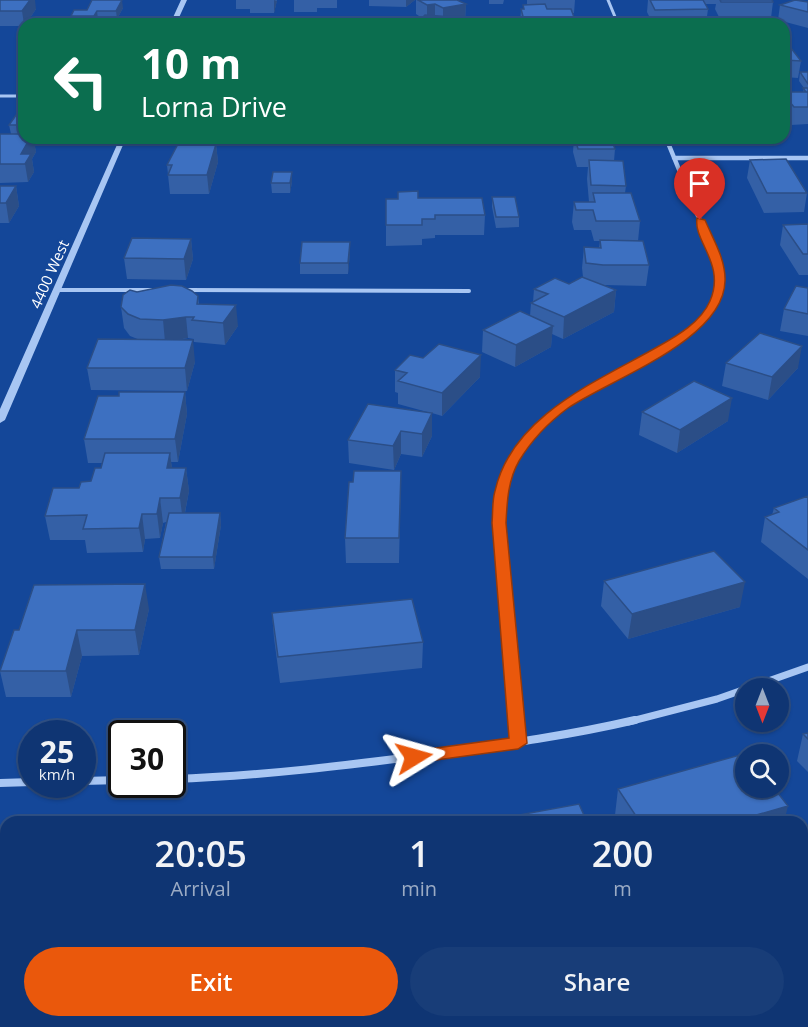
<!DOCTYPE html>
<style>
:root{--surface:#0f3573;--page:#183d78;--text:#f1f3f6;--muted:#9babc4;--line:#2f5085;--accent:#ea580c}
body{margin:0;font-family:"Open Sans",sans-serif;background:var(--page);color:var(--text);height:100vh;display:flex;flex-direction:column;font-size:22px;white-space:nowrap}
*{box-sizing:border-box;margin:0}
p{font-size:20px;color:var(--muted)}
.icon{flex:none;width:33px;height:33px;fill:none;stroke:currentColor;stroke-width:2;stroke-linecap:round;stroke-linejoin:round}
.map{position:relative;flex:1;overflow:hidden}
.panel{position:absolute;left:0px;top:816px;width:808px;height:212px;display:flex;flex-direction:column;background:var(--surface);border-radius:18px 18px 0 0;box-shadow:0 2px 4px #0004,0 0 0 2px var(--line)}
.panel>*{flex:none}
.banner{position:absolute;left:18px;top:18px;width:772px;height:126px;border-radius:18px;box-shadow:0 2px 4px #0004,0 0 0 2px var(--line);background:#0b6e4f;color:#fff;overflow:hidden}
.needle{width:39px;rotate:180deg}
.controls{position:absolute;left:735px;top:678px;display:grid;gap:12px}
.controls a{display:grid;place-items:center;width:54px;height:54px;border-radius:50%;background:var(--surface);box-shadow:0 2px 4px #0004,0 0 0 2px var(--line);font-size:30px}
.speed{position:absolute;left:18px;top:720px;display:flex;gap:12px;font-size:30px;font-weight:700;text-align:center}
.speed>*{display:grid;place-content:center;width:78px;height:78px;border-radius:50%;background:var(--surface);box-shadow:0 2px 4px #0004,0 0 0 2px var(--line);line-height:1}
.speed small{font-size:15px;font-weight:400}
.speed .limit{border:3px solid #111;border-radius:9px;background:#fff;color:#111}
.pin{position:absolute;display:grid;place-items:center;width:51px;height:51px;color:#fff;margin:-62px -26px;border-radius:50% 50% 50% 0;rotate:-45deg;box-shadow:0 0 6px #0007}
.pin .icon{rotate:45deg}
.me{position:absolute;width:66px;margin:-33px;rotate:82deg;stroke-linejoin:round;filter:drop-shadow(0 0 4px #0008)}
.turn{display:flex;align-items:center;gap:21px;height:126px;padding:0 24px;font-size:27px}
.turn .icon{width:78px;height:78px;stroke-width:2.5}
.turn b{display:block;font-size:42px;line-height:51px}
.eta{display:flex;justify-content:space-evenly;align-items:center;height:102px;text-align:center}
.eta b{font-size:36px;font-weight:600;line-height:42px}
.primary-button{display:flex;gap:12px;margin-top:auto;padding:12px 24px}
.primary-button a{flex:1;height:69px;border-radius:36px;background:var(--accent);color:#fff;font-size:24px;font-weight:600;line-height:69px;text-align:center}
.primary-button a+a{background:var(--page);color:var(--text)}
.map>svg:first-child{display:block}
</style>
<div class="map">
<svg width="808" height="1027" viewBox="0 0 808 1027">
<rect width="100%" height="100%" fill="#144799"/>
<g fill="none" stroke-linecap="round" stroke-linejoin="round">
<!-- service -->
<path stroke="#a8c6f3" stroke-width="4" d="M57 290H151
M187 290 469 291"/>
<!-- minor-far4 -->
<path stroke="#a8c6f3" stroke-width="3" d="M608 0 618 24
M0 96H24"/>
<!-- minor-far3 -->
<path stroke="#a8c6f3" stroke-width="4.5" d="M666 138 717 262 719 282
M674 158H808"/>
<!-- minor-far2 -->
<path stroke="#a8c6f3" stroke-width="5" d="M506 477C518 444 547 418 576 399 617 372 718 337 719 280"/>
<!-- minor-far1 -->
<path stroke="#a8c6f3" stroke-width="7" d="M506 475 499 523 516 722
M628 722 717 699 808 667"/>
<!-- minor -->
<path stroke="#a8c6f3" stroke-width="8" d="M516 720 518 743
M172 779C262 776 351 765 441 753 506 744 571 735 635 720
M82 781 122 780
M0 783 32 782"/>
<!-- tertiary -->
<path fill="#a8c6f3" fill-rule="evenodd" d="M181 0H187L176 24H170Z
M120 138H126L5 420 0 423V409Z"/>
</g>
<!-- wall -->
<path fill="#3460a6" d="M0 0 36 9 26 24H24V26H0Z
M236 0H277L274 13H250V9H236Z
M294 0H337V8H317V12H294Z
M369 0H415L406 7 369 6Z
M416 0H457L466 4 465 20H463V24H419V21L422 18 416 14Z
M489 0H504L503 4H489Z
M527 0H575L574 13H572L575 20V24H520L521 9H523V5H527Z
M648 0H772L773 2 771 18 719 17 715 9 716 4H705L708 9 706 24H653L647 12Z
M808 2V28L778 20 780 5Z
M123 8 117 19H98L96 21 113 22V24H72L71 16 87 10Z
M784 48 801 61 798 78 784 77Z
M800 72H808V124L791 125 784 116V92H803L804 88 799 81Z
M24 104V138H56L53 143H34L36 152 32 159 34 172 28 182 0 183V134H11L9 125Z
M574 138H611L615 149 614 161 626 186 625 193 640 221 638 241 649 265 646 286 604 285 616 290 614 312 563 339 552 334 551 347 515 367 482 352 483 330 530 316 531 303 533 302 534 289 569 284 583 277 582 268 584 247 599 248 600 241H594L591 230H574L572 222 574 202H589L587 179 588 167H577L573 152Z
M216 144 218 162 209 194H170L167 165Z
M750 160 807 193 804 212 764 213 747 178Z
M292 172V182L290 193H272L271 183Z
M0 186H16L19 206 9 223H0Z
M492 197 519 217V227L496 228 492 207Z
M418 198 485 215 484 235H435V238L422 239V245L386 246V199Z
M808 224V275H799L780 245 783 225Z
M191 239 193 259 186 280 127 279 124 258Z
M350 253 348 274H300V263Z
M808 288V336L780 331 784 309Z
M137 292 198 296 199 304 238 326 225 345 194 342V339L188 338 179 340 195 362 187 391 91 390 87 368 140 340 130 336 124 328 121 307Z
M726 363 798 368 768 400 722 386Z
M395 370 480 377 442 416 432 413V436L422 457 401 454 394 470 349 463 348 440 431 413 398 404V393L395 392Z
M185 392 187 414 178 462H171L172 468H186L189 491 185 513H220L221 525 214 569H161L159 557 166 522 163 523 160 538 145 539 143 552 87 553 85 540H50L45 516 79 488 91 481 101 468 102 463H88L84 439 119 396Z
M642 412 728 421 677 453 639 435Z
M401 471 399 563H346L345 538 353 482Z
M808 496V579L761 542 765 517 772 515 774 508Z
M604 581 740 607 628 639 601 606Z
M149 609 139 655 82 656 71 697H6L0 671 19 630Z
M272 613 423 642 422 668 280 683 274 638Z
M808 733V772L797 761 803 734Z
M618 789 784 822H619L615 815Z
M0 842H6V940L0 960Z"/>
<!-- shaded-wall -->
<path fill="#2b4e87" d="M30 0H35L36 9 26 24H24L22 11Z
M122 0 123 8 117 19 116 11Z
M274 0 277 1 274 13Z
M406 0H415L406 7Z
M435 4V19L427 20V5Z
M466 4 465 20H463V24L443 23V8Z
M97 11 98 19 95 24 94 16Z
M30 138H34L36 152 32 159 34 172 28 182 25 164 21 154Z
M216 144 218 162 209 194 207 175Z
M292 172V182L290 193V183Z
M16 186 19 206 9 223 6 203Z
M191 239 193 259 186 280 184 259Z
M350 242V253L348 274V263Z
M616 290 614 312 563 339 564 317Z
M236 305 238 326 225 345 223 323Z
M186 317 188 338 165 342 163 320Z
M553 326 551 347 515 367 516 345Z
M193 340 195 362 187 391 185 368Z
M802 346 798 368 768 400 772 377Z
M481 355 480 377 442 416V393Z
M185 392 187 414 178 462 175 439Z
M732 398 728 421 677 453 680 430Z
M432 413V436L422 457V434Z
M401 431V454L394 470 393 446Z
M170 453 173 476 167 468Z
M186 468 189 491 183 522 180 498Z
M160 498 163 523 160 538 157 514Z
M220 513 221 525 214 569 213 557Z
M142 514 145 539 143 552 139 528Z
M745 582 740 607 628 639 632 614Z
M145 584 149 609 139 655 135 630Z
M77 630 82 656 71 697 66 671Z
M788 806 784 822H732Z
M0 920 5 940 0 960Z"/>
<!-- building -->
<path fill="#3d70c1" stroke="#2b4e87" stroke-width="1.5" d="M0 0H30L22 11H0Z
M92 0H122L116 11H97L94 16H71L74 10H87Z
M418 0H457L466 4 443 8 435 4 427 5Z
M650 0H703L708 9 655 10Z
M720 0H772L773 2H721Z
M795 0 808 2V12L780 5Z
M545 4 547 9H571L575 20H524L521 9H524L523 5Z
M425 15 464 18 459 24H429L430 22 419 21Z
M88 21 113 22 111 24H86Z
M784 48H791L801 61 784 60Z
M800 72H808V84Z
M803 88H808V92H806Z
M784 92H808V107H794L784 95Z
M24 104V125H9Z
M0 134H24V138H30L21 154H31L25 164H0Z
M575 138H611L615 149H578Z
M178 144H216L207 175H168L172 165H167Z
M786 159 807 193H767L750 160Z
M589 160 623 161 626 186 591 185Z
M273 172H292L290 183H271Z
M0 186H16L6 203H0Z
M418 191V198H482L485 215H435V219H422V225H386V199H398V192Z
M593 193H631L640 221H596L593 210H576L574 202H595Z
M492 197H515L519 217H496Z
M808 224V254H803L783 225Z
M132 238 191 239 184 259 124 258Z
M600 240 643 241 649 265H603L586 263 584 247 601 248Z
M302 242H350L348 263H300Z
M582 277 616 290 564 317 531 303 548 294 534 289 555 278 569 284Z
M171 285 182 286 192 291 198 296 197 304 236 305 223 323 192 320 194 317H186L163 320 140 319 128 314 121 307 123 295 130 290 137 292Z
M796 286 808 288V314L784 309Z
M520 311 553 326 516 345 483 330Z
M760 333 802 346 772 377 726 363Z
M98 339 193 340 185 368H87Z
M439 344 481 355 442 393 398 381 407 373 395 370 410 355 423 358Z
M694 381 732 398 680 430 642 412Z
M119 392H185L175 439H84L98 396H119Z
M368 404 432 413 422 434 401 431 393 446 348 440Z
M105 453H170L167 468H186L180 498H160L157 514H142L139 528 83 529 87 515 45 516 53 488H79L81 482 91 481 95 468H101Z
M354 471H401L399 538H345L349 482H353Z
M808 496V550L765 517 779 512 774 508Z
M169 513H220L213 557H159Z
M714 551 745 582 632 614 604 581Z
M145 584 135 630H77L66 671H0L14 630H19L34 585Z
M412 599 423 642 278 657 272 613Z
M808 733V739L803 734Z
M747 753 748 754H746V788H774L788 806 732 822H640L618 789Z
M579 804 587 822H480Z
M0 842H6V909L5 913H0Z"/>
<!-- route -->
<path fill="#ea580c" stroke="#983908" stroke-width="1.5" d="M697 218 705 220C713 239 726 260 725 281 724 340 611 379 568 408 549 422 531 441 519 461 508 480 507 502 506 523L527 743 518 749 414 763 408 761 406 757 408 752 414 751 509 738 492 523C493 512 492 501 495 491 512 415 598 381 659 346 677 336 701 322 710 301 726 264 693 241 697 218Z"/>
<g text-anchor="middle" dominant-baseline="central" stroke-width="5" stroke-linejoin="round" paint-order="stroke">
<!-- far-street labels -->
<g font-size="15" fill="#fff" stroke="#144799">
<text transform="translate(49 274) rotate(-66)">4400 West</text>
</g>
</g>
</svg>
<div class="controls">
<a><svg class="needle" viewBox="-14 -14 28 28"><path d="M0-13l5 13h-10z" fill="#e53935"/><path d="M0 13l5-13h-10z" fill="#9babc4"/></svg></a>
<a><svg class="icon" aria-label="search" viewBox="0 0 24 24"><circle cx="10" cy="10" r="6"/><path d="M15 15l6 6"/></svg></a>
</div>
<div class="speed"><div>25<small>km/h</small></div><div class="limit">30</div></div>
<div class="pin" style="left:700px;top:220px;background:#d93025"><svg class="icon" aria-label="arrive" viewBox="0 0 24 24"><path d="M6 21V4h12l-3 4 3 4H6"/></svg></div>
<svg class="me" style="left:414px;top:757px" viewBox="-20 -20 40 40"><path d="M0-17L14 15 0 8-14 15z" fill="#ea580c" stroke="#fff" stroke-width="4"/></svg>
<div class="banner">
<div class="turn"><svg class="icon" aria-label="left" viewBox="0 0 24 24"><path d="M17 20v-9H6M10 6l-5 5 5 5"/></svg><div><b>10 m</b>Lorna Drive</div></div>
</div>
<section class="panel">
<div class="eta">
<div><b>20:05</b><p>Arrival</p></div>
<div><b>1</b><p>min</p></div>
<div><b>200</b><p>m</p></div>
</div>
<div class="primary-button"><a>Exit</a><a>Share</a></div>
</section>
</div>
